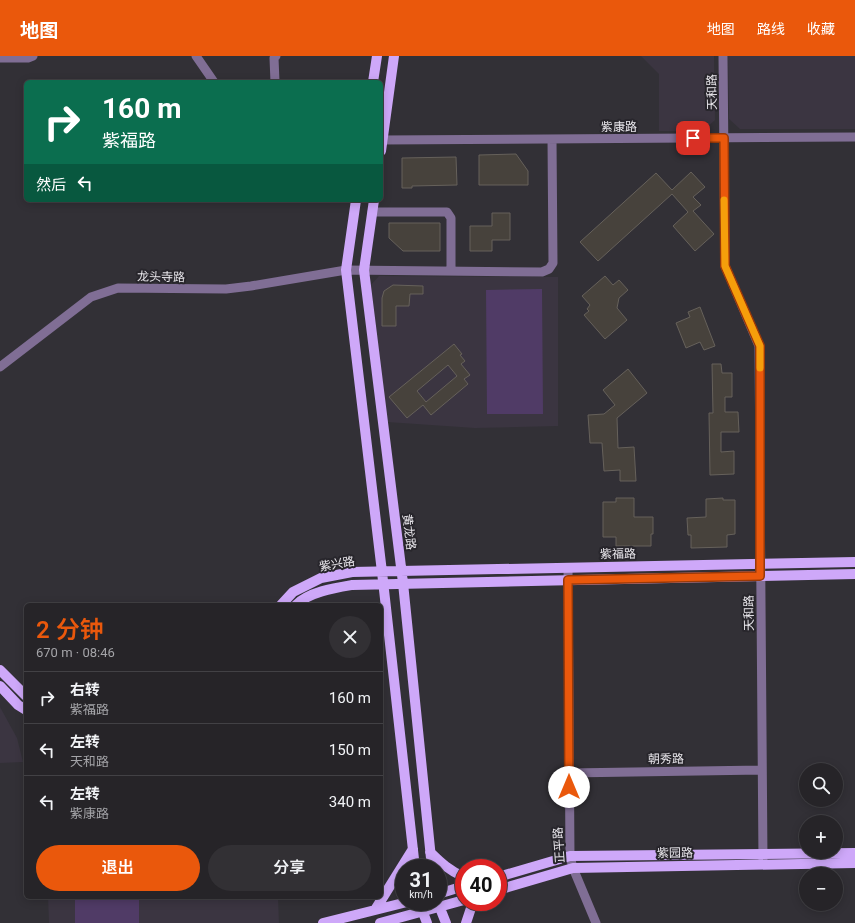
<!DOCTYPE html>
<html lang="zh">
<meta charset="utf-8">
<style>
:root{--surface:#262428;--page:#323034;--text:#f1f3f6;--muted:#a4a4a8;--line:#424145;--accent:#ea580c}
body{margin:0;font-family:Roboto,"Noto Sans SC",sans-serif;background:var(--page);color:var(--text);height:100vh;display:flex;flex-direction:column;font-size:15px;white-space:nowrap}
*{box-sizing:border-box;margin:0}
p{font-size:13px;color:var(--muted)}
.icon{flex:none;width:22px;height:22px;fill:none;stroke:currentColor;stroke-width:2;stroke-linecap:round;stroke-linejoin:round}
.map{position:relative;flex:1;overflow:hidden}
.drawer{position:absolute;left:24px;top:547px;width:359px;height:296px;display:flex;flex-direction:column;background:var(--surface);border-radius:6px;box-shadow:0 2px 10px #0003,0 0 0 1px var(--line)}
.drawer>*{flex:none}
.guide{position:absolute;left:24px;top:24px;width:359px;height:122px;border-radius:6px;box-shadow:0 2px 10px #0003,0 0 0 1px var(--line);background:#0b6e4f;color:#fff;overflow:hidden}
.controls{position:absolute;left:799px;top:707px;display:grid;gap:8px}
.controls a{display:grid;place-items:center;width:44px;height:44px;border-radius:50%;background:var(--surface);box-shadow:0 2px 10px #0003,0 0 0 1px var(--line);font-size:20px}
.speed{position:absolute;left:395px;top:803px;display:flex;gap:8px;font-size:20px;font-weight:700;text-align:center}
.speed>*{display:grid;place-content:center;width:52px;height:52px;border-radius:50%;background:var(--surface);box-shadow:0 2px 10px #0003,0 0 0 1px var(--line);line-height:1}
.speed small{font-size:10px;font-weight:400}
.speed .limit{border:6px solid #d22;background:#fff;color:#111}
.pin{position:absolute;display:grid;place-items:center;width:34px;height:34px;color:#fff;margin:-17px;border-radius:8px;box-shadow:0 2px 6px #0006}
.me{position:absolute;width:44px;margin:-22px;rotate:0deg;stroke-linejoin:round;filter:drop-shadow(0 0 3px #0008)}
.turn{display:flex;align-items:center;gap:14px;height:84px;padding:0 12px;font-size:18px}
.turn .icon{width:52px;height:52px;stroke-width:2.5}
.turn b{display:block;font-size:28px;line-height:34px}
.then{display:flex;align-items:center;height:38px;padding:0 12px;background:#0003;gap:8px;font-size:15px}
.round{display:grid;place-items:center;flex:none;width:42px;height:42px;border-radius:21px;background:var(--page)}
.head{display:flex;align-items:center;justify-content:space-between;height:68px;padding:0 12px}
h1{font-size:24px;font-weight:600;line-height:30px;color:var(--accent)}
.cta{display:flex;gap:8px;margin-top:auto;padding:8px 12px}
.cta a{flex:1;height:46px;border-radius:24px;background:var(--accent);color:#fff;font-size:16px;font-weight:600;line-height:46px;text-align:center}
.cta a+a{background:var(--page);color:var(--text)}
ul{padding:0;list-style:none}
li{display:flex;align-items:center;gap:12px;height:52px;padding:0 12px;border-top:1px solid var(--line)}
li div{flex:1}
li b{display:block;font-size:15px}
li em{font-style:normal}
header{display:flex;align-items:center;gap:24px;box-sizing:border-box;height:56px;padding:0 20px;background:var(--accent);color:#fff}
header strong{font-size:19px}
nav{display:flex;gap:22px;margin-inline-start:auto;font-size:14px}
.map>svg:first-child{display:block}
</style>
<header>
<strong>地图</strong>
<nav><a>地图</a><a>路线</a><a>收藏</a></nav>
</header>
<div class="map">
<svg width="855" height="867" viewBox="0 0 855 867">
<rect width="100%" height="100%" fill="#323036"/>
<!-- built -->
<path fill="#3b3541" d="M641 0H714L715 64 703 75H659V18Z
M728 0H855V73H740L729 63Z
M379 220 558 221V370L475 372 387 366 371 229Z
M0 651 17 682 23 706 0 707Z
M48 841H278L279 867H49Z"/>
<!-- green -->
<path fill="#503b66" d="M542 233 543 358H487L486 234Z
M75 841H139V867H75Z"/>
<!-- building -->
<path fill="#47423c" stroke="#66615b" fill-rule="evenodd" d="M516 98 528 115V129H479V99Z
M456 101 457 129 412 130V132H402V102Z
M691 116 705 131 693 141 701 149 693 155 714 178 695 195 673 170 688 156 672 138 598 205 580 186 656 117 672 134Z
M492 157H510V184H492V195H470V170H492Z
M389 167H440V195H403L389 182Z
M605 220 613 229 619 224 628 234 619 242 617 252 627 264 605 283 584 259 589 255 587 253 590 249 582 240Z
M393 229 423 230V238H410L409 250H396V270H382V242L384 235Z
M700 251 715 290 704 294 700 286 686 292 676 267 690 261 688 256Z
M454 288 462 298 460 299 465 305 461 308 470 319 464 323 468 328 431 359 423 349 407 362 389 341ZM448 309 457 320 426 346 417 335Z
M712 308H721L722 317H732V341H725V356H738L739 376H721V396L734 395V418L710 419 709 357H713Z
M628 313 647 337 617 362 618 392 634 391 636 425H620V414L604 415 602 387H590L588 359 604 358 615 349 603 334Z
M616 442H634V461H653V478H651V490H616V481H603V446H616Z
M723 442V444H735V478L727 479V491L691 492V479H688L687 462 706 461V443Z"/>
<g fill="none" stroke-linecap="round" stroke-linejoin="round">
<!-- minor -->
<path stroke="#806e95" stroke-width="9" d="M196 0 214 26
M723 0 725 210 759 290 763 805
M0 2H28L33 0
M275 26 274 2 276 0
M382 84 855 81
M372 156H447L451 162V214
M0 311 91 241 118 232 226 233 251 230 346 214 542 216 549 213 553 207 552 83
M568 512 570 800 573 812 596 867
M569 717 762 714"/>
<!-- major -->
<path stroke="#cea8f9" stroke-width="10" d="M373 26 377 0
M381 95 394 0
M356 144 346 214 382 516 415 812
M374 144 364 214 403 527 432 812
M281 549 293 536 321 522 352 516 855 506
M296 549C309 536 334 532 352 529L855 518
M0 614 26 640
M0 630 18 649 26 654
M430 796C441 807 450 815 464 821
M498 821 570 800 855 797
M498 834 573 812 855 807
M438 838 464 830
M419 846 427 867
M438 847 446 867
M375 854 413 793
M323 867 407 846
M380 867 464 844
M466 867 471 852 476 846"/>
</g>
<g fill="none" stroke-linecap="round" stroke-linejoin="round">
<!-- route casing -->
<g stroke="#983908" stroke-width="10">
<path id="route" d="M569 731 568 524 760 520V290L725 210 724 82H693"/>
</g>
<!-- route -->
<use href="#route" stroke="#ea580c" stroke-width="7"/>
<!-- slow -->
<path stroke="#f59e0b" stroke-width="7" d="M724 144 725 210 760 290V312"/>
</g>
<g text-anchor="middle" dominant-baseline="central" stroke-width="4" stroke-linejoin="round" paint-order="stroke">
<!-- street labels -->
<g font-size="12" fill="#e7e5ea" stroke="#28262c">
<text transform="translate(712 36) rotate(-91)">天和路</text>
<text x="619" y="71">紫康路</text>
<text transform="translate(161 221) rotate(1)">龙头寺路</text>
<text transform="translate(409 476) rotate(83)">黄龙路</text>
<text transform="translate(618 498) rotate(-1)">紫福路</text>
<text transform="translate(337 508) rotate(-10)">紫兴路</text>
<text transform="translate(749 557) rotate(-91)">天和路</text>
<text transform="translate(666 703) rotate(-1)">朝秀路</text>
<text transform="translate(559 789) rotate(-94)">正平路</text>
<text transform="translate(675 797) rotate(-1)">紫园路</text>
</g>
</g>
</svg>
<div class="controls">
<a><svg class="icon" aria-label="search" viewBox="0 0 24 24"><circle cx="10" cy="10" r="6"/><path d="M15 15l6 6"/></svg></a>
<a>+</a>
<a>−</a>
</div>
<div class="speed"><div>31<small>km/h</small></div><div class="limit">40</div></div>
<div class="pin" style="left:693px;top:82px;background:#d93025"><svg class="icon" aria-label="arrive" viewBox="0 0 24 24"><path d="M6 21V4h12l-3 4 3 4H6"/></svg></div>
<svg class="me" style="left:569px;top:731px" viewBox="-20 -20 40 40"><circle r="19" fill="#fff"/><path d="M0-13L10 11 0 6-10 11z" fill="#ea580c"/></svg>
<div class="guide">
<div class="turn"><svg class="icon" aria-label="right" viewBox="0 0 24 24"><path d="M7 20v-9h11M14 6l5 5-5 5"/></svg><div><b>160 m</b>紫福路</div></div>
<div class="then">然后<svg class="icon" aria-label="left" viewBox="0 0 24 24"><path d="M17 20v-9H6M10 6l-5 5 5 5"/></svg></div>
</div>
<section class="drawer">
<div class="head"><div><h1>2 分钟</h1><p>670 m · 08:46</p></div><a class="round"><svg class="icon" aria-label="close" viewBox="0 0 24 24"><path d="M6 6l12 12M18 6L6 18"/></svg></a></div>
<ul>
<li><svg class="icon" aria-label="right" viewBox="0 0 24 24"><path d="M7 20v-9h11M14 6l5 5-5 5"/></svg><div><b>右转</b><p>紫福路</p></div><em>160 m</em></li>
<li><svg class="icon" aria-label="left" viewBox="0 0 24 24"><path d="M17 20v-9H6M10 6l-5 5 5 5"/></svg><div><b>左转</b><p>天和路</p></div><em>150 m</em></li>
<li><svg class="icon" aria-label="left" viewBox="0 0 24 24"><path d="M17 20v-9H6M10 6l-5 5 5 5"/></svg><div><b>左转</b><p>紫康路</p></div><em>340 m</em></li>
</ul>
<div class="cta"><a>退出</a><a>分享</a></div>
</section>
</div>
